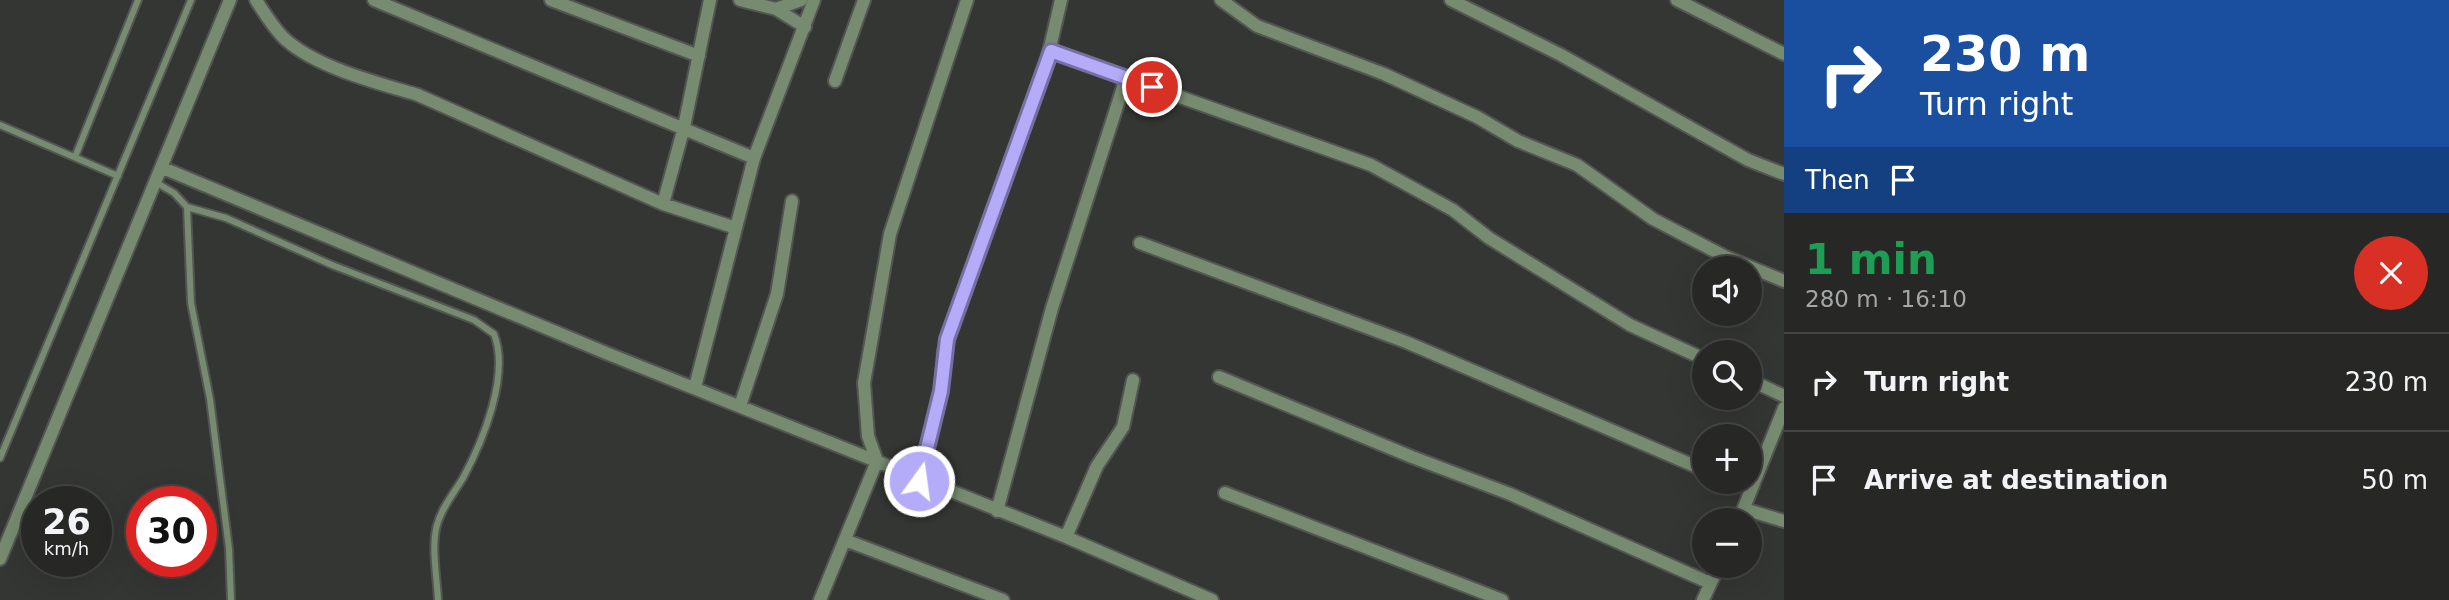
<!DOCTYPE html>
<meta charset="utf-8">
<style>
:root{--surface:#272826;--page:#2f302e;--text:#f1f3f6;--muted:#a4a6a7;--line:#434443}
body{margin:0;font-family:"DejaVu Sans",sans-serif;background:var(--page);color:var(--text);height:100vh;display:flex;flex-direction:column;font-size:26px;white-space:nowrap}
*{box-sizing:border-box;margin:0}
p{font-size:23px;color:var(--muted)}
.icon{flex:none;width:38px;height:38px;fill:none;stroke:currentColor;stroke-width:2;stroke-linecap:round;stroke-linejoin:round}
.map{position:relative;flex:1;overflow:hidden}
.panel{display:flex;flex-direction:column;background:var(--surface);width:665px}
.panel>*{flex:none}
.hud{background:#1a4fa0;color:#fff;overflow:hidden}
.tools{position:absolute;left:1692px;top:256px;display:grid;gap:14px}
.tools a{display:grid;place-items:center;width:70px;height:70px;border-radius:50%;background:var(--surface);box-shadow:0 7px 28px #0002,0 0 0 2px var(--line);font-size:35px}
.speed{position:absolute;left:21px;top:486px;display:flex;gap:14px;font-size:35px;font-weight:700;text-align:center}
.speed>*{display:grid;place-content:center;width:91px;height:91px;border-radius:50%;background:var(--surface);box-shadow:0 7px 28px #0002,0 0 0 2px var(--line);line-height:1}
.speed small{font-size:18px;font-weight:400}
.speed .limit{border:10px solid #d22;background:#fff;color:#111}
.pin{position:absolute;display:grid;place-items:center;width:60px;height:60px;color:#fff;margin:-30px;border:4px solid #fff;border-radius:50%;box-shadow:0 2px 7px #0007}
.me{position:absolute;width:77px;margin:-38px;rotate:14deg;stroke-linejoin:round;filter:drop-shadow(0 0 5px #0008)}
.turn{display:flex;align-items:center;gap:24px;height:147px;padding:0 21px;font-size:32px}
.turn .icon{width:91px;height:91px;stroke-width:2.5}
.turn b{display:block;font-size:49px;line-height:60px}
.then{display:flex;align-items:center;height:66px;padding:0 21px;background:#0003;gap:14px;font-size:26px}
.round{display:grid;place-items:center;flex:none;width:74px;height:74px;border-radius:37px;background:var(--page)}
.head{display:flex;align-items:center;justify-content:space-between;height:119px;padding:0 21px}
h1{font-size:42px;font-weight:700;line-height:52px;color:#1e9e55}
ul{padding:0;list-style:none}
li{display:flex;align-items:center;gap:21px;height:98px;padding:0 21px;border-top:2px solid var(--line)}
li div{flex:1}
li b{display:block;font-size:26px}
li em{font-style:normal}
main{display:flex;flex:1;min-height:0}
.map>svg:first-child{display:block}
</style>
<main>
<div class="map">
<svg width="1784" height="600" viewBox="0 0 1784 600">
<rect width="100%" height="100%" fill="#343633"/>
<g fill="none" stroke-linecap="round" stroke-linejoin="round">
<!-- service casing -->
<g stroke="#535552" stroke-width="10">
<path id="service" d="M0 125 118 176
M75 157 138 0
M157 183 174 193 187 207 191 303 210 399 229 549 231 600
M187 207 226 218 332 265 474 320 494 334C510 375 483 441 463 478 454 493 442 507 437 525 431 547 437 577 438 600
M0 458 191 0"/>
</g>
<!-- minor casing -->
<g stroke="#535552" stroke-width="16">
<path id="minor" d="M256 0C265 14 274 29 286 40 318 68 378 83 418 95L663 204 736 228
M374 0 754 158
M551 0 699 56
M740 0 776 9 805 27
M1221 0 1257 26 1384 74 1477 117 1518 141 1577 165 1653 219 1726 257 1784 281
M1451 0 1561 55 1748 160 1784 174
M1677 0 1784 54
M776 9 801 0
M1051 51 1371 165 1453 210 1489 238 1630 325 1704 359
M835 81 864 0
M163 168 606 353 1066 537 1212 600
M663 204 684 127 710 0
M1140 243 1406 342 1704 470
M1219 377 1412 457 1510 494 1710 583
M1750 380 1784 396
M695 387 754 158 814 0
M740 406 777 294 792 201
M919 481 941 391 944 351 1045 69 1061 0
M1739 481 1753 486
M1225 493 1502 600
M1744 509 1784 521
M997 511 1052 308 1126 78
M1739 520 1784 408
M1066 537 1097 466 1123 427 1133 380
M845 540 1003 600
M0 559 230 0
M820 600 877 461 868 436 864 383 890 234 967 0
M1703 600 1719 565"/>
</g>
<!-- service -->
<use href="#service" stroke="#768b6f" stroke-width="6"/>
<!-- minor -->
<use href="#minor" stroke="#768b6f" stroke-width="12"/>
</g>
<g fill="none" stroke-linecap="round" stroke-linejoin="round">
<!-- route casing -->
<g stroke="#7570a2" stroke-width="18">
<path id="route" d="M919 481 941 391 947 339 1051 51 1152 87"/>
</g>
<!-- route -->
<use href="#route" stroke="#b4acf9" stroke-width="12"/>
</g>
</svg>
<div class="tools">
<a><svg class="icon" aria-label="sound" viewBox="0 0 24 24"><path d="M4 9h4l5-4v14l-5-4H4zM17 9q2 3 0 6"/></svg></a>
<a><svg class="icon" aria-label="search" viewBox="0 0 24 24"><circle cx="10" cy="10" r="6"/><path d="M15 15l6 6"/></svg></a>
<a>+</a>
<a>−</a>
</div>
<div class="speed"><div>26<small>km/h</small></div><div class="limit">30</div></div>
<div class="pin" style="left:1152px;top:87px;background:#d93025"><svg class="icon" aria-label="arrive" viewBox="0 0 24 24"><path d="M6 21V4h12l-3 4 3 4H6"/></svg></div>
<svg class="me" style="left:919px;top:481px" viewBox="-20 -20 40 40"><circle r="17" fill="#b4acf9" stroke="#fff" stroke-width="3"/><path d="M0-11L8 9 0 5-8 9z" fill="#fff"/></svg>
</div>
<section class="panel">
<div class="hud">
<div class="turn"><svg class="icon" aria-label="right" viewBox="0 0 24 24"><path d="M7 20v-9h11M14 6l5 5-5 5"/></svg><div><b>230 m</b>Turn right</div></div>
<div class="then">Then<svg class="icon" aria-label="arrive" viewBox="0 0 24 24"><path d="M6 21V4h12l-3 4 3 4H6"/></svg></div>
</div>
<div class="head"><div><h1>1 min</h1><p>280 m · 16:10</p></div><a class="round" style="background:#d93025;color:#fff"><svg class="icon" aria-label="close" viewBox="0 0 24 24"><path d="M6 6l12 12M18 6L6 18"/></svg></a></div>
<ul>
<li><svg class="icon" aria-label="right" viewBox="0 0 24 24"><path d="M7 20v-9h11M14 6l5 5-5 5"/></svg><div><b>Turn right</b></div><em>230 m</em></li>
<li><svg class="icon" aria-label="arrive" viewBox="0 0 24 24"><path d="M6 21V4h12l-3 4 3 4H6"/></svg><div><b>Arrive at destination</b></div><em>50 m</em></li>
</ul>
</section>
</main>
